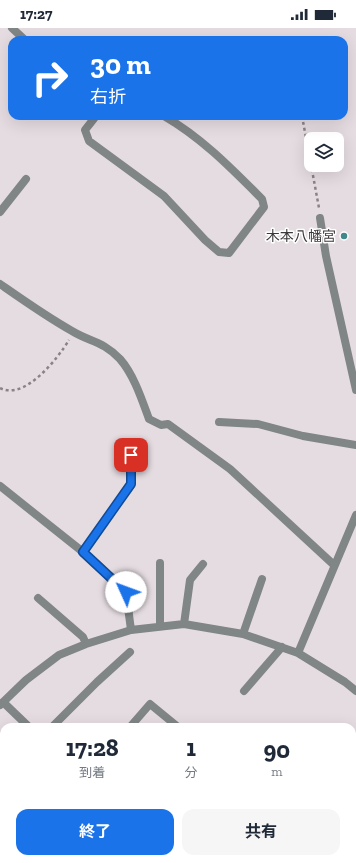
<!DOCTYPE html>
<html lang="ja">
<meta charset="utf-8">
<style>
:root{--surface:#fff;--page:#f6f6f7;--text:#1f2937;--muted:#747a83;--accent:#1a73e8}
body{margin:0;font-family:"Zilla Slab","Noto Sans JP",serif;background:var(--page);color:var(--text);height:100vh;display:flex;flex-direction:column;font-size:15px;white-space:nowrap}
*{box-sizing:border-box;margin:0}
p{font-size:13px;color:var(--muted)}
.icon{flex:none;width:22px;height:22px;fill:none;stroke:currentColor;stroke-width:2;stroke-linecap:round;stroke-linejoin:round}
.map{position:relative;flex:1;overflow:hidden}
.panel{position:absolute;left:0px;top:695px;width:356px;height:140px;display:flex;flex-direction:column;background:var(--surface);border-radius:12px 12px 0 0;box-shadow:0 4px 16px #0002}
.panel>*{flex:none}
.top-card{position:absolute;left:8px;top:8px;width:340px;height:84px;border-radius:12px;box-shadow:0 4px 16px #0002;background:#1a73e8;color:#fff;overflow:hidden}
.buttons{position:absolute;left:304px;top:104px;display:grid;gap:8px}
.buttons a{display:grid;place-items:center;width:40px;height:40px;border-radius:8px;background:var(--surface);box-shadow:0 4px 16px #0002;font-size:20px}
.pin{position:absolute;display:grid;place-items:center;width:34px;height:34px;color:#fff;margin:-17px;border-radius:8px;box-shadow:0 2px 6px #0006}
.me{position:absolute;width:44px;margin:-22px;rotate:313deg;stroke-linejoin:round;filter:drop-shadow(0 0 3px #0008)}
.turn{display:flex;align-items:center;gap:14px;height:84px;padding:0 16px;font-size:18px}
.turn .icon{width:52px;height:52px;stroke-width:2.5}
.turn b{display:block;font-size:28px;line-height:34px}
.eta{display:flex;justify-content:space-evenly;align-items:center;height:68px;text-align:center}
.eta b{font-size:24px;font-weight:700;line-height:28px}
.button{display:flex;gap:8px;margin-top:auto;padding:8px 16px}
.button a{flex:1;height:46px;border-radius:12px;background:var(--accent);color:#fff;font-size:16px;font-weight:700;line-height:46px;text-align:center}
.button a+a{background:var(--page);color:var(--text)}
.status{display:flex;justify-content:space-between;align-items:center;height:28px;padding:0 20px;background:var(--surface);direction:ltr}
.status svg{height:11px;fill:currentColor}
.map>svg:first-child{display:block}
</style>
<div class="status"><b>17:27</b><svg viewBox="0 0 49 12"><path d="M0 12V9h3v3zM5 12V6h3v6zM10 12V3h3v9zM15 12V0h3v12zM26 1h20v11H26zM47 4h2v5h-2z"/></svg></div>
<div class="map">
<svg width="356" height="835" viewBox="0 0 356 835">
<rect width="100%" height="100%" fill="#e5dce1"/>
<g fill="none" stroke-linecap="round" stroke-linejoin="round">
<!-- path -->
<path stroke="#898386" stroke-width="2.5" stroke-dasharray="3 3" stroke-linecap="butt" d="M302 88 319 180
M0 360C25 373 58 330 69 312"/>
<!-- minor -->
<path stroke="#808585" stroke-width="8" d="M12 0 25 12
M96 88 85 102 89 113 164 168 205 212 219 224 229 225 264 179 262 171C231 140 202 110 164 88
M0 184 26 151
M320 190 326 228 356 362
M0 256C23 272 47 289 72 303 90 314 103 313 120 331 134 347 142 372 149 391L161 397 168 396 230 441 334 537
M219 394 258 396 303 408 356 417
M0 458 83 524 126 564 131 602
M83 524 131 456V427L120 420
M160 535V598
M38 570 83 609 86 616
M184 596 190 552 203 536
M243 606 262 551
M298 625 356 487
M244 663 282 619
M3 674 29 699
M0 677 26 652 59 627 86 616 131 602 184 596 243 606 298 625 345 654 356 663
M52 699 97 654 130 624
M130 699 150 676 178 699
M352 752 356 747
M0 753 4 749
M164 835 167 831
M299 835 302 831"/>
<!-- secondary -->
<path stroke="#545a5a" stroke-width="8" d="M0 785 4 787
M86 831 93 835"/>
</g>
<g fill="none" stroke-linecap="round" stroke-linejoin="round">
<!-- route casing -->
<g stroke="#114b97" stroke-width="10">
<path id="route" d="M126 564 83 524 131 456V427"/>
</g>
<!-- route -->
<use href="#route" stroke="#1a73e8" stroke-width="7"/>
</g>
<!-- markers -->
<circle fill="#40888a" stroke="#fff" stroke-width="1.5" cx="344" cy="208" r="4"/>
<g text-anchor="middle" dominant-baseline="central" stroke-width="3" stroke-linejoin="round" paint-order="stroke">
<!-- poi labels -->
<g font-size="14" fill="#3c383a" stroke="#fff" text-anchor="end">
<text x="336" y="208">木本八幡宮</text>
</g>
</g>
</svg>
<div class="buttons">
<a><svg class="icon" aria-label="layers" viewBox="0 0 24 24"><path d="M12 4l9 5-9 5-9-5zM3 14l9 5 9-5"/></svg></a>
</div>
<div class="pin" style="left:131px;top:427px;background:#d93025"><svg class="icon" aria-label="arrive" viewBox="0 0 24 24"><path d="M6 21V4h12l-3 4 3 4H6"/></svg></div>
<svg class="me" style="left:126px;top:564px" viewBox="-20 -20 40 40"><circle r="19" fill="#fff"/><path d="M0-13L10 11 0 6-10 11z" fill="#1a73e8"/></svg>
<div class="top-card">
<div class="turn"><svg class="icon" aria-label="right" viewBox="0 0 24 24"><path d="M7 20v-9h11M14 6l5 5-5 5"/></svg><div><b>30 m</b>右折</div></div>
</div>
<section class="panel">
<div class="eta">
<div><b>17:28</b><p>到着</p></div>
<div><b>1</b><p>分</p></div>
<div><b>90</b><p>m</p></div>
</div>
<div class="button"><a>終了</a><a>共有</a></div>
</section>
</div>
